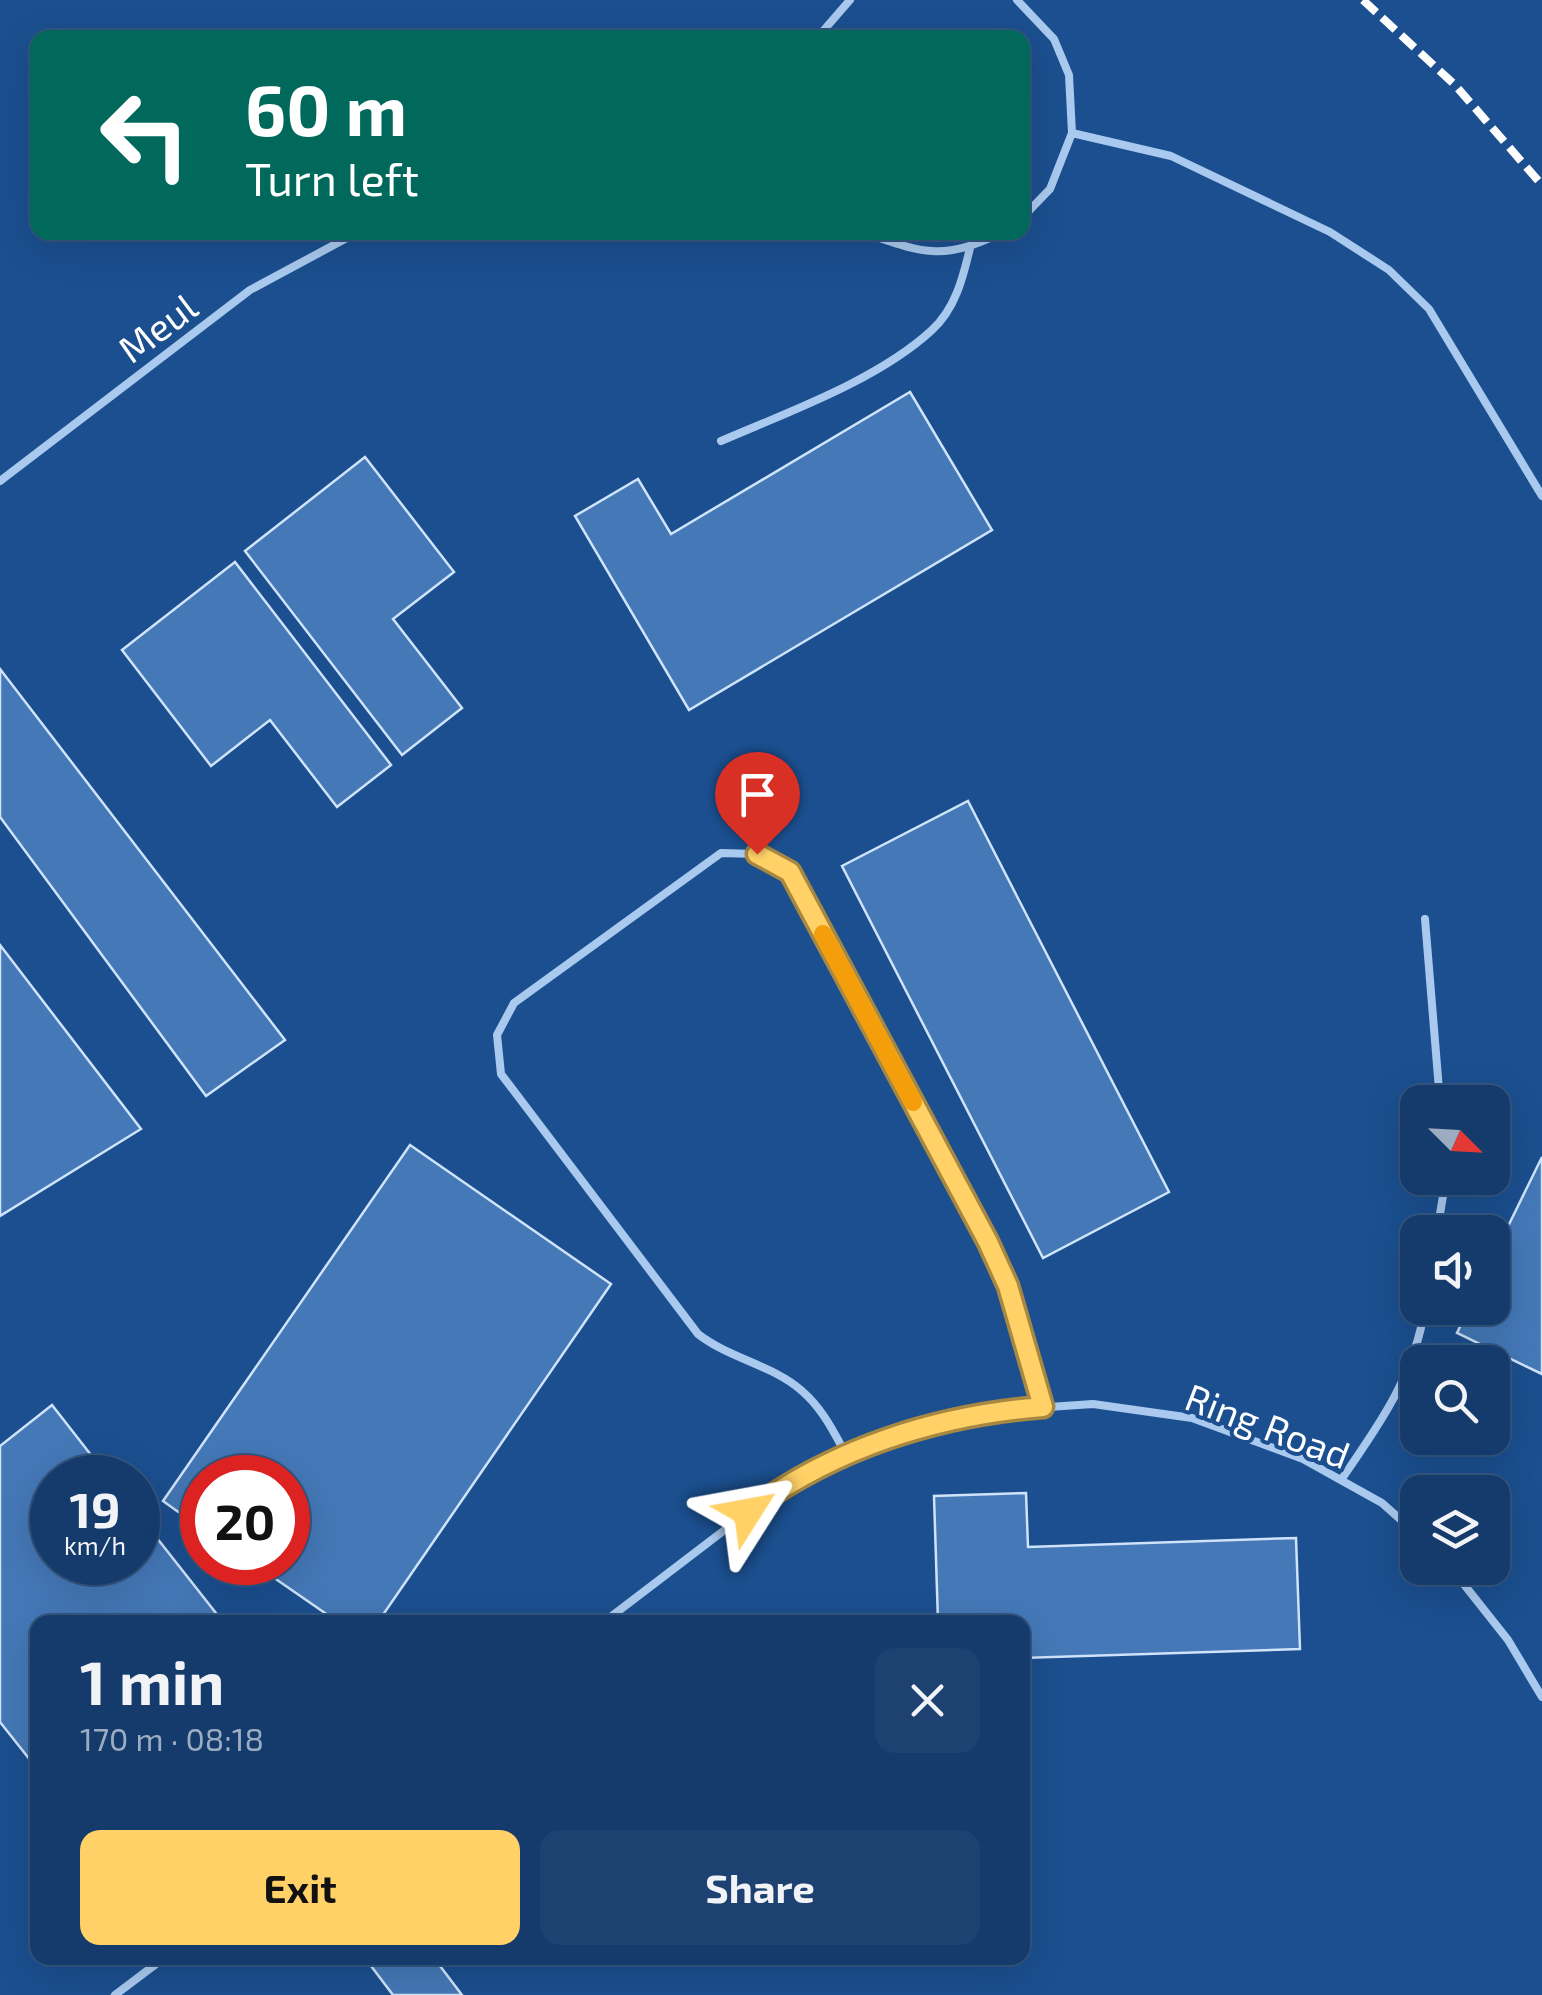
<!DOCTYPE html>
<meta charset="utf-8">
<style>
:root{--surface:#143b6b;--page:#1d4271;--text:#f1f3f6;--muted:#9dadc1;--line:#33557e;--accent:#ffd166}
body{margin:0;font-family:"Exo 2",sans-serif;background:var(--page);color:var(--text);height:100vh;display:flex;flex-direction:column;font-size:38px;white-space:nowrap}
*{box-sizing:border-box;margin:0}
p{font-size:32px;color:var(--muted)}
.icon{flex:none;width:55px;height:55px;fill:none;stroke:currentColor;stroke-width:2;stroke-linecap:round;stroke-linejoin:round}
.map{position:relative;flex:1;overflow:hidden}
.sheet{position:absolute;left:30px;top:1615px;width:1000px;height:350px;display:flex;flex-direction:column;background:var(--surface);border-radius:20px;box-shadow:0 10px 40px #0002,0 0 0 2px var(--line)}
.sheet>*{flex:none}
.guide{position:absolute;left:30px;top:30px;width:1000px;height:210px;border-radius:20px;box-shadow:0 10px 40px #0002,0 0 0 2px var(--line);background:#00695c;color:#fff;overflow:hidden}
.needle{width:65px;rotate:114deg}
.buttons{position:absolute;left:1400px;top:1085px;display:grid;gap:20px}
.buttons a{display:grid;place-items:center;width:110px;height:110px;border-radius:20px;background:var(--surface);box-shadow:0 10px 40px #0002,0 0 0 2px var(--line);font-size:50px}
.speed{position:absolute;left:30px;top:1455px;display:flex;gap:20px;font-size:50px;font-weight:700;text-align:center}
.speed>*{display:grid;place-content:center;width:130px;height:130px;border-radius:50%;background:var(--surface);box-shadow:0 10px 40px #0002,0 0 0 2px var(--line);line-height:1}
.speed small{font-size:25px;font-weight:400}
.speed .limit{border:15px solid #d22;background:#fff;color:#111}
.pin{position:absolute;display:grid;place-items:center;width:85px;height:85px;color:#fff;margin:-102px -42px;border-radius:50% 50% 50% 0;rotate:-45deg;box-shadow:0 0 10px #0007}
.pin .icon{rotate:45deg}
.me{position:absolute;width:110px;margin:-55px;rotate:56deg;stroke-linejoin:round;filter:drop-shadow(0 0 8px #0008)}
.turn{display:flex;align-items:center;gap:35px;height:210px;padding:0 50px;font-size:45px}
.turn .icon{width:130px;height:130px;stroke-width:2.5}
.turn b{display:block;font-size:70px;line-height:85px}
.round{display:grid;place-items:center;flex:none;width:105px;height:105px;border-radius:20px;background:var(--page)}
.summary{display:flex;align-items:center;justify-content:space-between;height:170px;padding:0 50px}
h1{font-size:60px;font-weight:700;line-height:75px}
.action{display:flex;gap:20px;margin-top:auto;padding:20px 50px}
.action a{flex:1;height:115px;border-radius:20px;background:var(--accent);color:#111;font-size:40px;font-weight:700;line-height:115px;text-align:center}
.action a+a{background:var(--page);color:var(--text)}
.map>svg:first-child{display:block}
</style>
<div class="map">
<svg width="1542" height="1995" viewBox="0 0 1542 1995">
<rect width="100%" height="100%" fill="#1b4f8f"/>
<!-- building -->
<path fill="#4478b7" stroke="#cfe3fa" stroke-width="2.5" d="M910 392 992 530 689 710 575 516 638 479 671 534Z
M365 457 454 572 393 619 462 708 402 755 245 551Z
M235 562 391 765 337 807 270 720 211 766 122 650Z
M0 669 285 1040 206 1096 0 817Z
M968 801 1169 1192 1043 1258 842 866Z
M0 945 141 1129 0 1216Z
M410 1145 611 1284 378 1622H338L251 1562H288V1478H202V1529L163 1501Z
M1542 1157V1374L1457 1333 1469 1308H1492V1259Z
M52 1405 109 1478H52V1562H138V1514L223 1622H38V1770L0 1722V1446Z
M1026 1493 1028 1547 1296 1538 1300 1649 1022 1658V1622H938L934 1496Z
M365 1958H434L462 1995H393Z"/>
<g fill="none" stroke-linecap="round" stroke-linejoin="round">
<!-- service -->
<path stroke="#a9c9ee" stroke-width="8" d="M1017 0 1054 39 1069 75 1072 133 1050 189 1022 218
M817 38 850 0
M1072 133 1171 156 1330 232 1389 270 1429 309 1542 496
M862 232C923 253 942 262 1003 232
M721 441C788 412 878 380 932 330 955 309 963 278 970 248
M0 481 250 290 358 232
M1425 919 1440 1102
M1437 1232 1446 1178
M847 1456C834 1433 823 1409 802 1391 773 1365 730 1359 698 1334L501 1074 497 1035 514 1003 721 853 757 854 790 872 988 1243 1008 1287 1043 1407
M1341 1480C1380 1424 1414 1376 1425 1308
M1451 1568 1508 1640 1542 1697
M604 1622 777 1490 877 1442 975 1412 1093 1404 1192 1418 1303 1459 1382 1503 1418 1535
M115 1995 164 1958"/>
<!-- rail -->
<path stroke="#fff" stroke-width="8" stroke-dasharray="18 8" stroke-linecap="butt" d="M1363 0 1455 85 1542 185"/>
</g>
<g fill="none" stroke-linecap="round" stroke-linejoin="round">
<!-- route casing -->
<g stroke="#a68842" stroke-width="25">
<path id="route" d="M748 1512C833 1448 938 1415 1043 1407L1008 1286 988 1242 790 872 757 854"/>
</g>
<!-- route -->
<use href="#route" stroke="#ffd166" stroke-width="18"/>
<!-- slow -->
<path stroke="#f59e0b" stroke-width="18" d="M823 934 913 1102"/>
</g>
<g text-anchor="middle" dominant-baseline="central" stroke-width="8" stroke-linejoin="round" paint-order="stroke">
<!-- street labels -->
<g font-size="38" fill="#fff" stroke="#1b4f8f">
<text transform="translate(157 327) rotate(-37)">Meul</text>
<text transform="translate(1268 1425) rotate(21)">Ring Road</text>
</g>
</g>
</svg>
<div class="buttons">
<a><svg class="needle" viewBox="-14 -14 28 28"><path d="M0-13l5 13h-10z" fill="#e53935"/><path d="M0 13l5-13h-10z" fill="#9dadc1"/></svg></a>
<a><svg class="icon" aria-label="sound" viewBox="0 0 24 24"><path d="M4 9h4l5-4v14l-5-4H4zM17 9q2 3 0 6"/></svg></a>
<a><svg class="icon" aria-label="search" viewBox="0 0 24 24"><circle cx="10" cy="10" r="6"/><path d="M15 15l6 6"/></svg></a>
<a><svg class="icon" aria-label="layers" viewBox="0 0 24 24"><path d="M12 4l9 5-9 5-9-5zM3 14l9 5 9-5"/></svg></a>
</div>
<div class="speed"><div>19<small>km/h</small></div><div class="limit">20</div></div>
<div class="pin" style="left:757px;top:854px;background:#d93025"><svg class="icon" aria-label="arrive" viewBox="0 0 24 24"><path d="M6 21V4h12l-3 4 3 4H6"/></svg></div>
<svg class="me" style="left:748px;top:1512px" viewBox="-20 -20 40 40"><path d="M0-17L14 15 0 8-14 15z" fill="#ffd166" stroke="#fff" stroke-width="4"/></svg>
<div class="guide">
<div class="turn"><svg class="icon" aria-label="left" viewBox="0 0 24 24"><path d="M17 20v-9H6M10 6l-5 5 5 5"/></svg><div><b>60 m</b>Turn left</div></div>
</div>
<section class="sheet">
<div class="summary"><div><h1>1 min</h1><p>170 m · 08:18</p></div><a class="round"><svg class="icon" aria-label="close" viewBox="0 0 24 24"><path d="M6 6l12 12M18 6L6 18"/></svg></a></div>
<div class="action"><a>Exit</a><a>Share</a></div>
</section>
</div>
